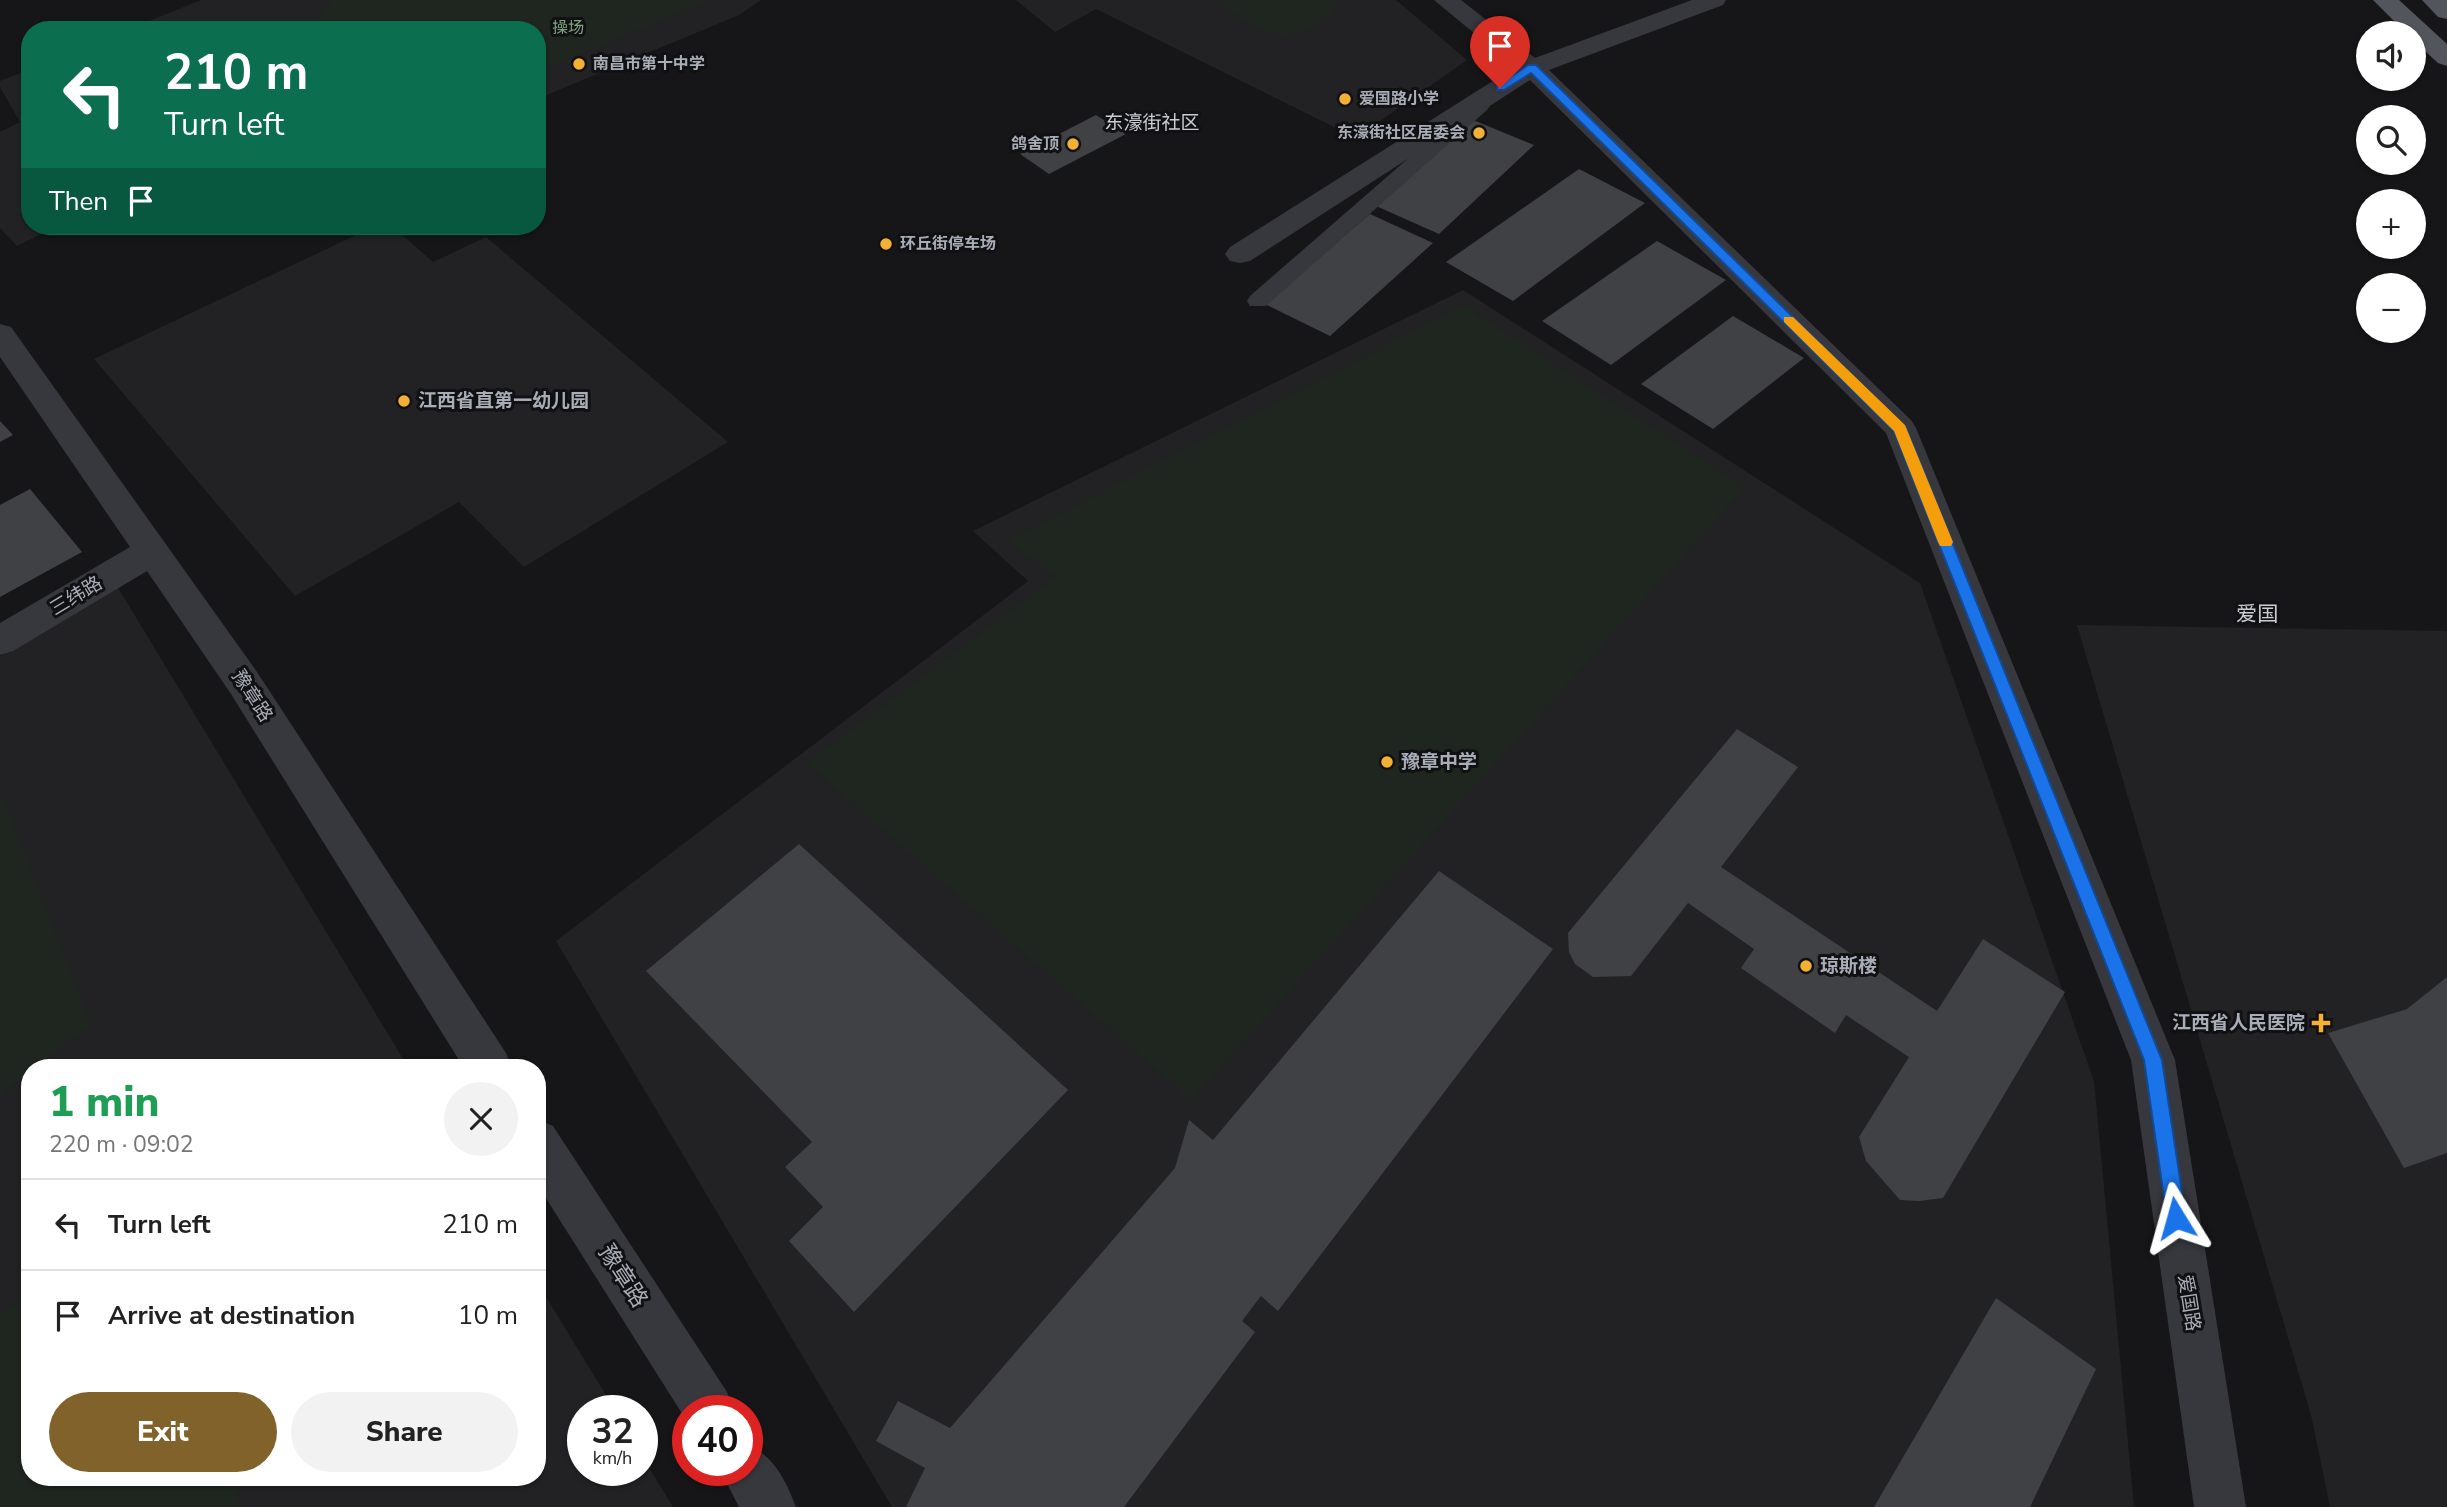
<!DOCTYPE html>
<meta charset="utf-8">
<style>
:root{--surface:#fff;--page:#f2f2f2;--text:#222;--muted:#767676;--line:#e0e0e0;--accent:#80622a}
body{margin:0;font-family:"Nunito Sans","Noto Sans SC",sans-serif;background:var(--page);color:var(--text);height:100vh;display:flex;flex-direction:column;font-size:26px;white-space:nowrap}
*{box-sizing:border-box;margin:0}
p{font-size:23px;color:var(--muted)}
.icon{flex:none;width:38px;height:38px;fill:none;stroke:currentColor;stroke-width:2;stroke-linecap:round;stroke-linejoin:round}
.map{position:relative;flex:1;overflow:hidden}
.panel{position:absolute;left:21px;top:1059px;width:525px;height:427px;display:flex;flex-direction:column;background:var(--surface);border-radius:28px;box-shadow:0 2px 5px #0004}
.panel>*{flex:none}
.guide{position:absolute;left:21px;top:21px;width:525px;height:214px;border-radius:28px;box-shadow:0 2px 5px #0004;background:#0b6e4f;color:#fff;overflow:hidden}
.buttons{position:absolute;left:2356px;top:21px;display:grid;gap:14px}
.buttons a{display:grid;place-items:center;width:70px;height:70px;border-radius:50%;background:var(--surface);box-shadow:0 2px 5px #0004;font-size:35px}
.speed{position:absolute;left:567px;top:1395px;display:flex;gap:14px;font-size:35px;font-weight:700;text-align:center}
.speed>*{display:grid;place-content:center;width:91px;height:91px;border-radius:50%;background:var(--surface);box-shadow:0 2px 5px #0004;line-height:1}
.speed small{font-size:18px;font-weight:400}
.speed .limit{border:10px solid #d22;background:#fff;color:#111}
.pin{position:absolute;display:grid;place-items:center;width:60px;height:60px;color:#fff;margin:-72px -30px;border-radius:50% 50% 50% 0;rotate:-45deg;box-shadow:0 0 7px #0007}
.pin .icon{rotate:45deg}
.me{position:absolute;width:77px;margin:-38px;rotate:352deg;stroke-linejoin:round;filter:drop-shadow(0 0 5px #0008)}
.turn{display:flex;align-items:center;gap:24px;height:147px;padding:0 28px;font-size:32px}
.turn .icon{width:91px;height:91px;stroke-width:2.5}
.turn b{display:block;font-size:49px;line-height:60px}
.then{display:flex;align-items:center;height:66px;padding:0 28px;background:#0003;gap:14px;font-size:26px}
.round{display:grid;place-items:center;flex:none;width:74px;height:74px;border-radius:37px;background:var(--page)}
.headline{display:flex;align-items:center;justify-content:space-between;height:119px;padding:0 28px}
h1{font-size:42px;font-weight:800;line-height:52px;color:#1e9e55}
.primary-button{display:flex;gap:14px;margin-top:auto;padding:14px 28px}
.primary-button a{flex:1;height:80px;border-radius:42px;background:var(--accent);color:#fff;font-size:28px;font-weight:800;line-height:80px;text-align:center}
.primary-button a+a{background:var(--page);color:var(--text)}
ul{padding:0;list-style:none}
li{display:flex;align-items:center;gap:21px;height:91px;padding:0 28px;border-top:2px solid var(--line)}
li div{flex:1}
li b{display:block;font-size:26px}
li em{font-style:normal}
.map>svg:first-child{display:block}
</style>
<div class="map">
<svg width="2447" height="1507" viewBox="0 0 2447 1507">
<rect width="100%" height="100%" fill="#161618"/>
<!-- built -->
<path fill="#222225" d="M201 0H761L739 15 537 99V30H127Z
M1016 0H1396L1467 60 1356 138 1096 9 1055 32Z
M30 69V226H58L17 246 0 228V132L20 122 0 87V81Z
M375 226H392L433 262 486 237 728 442 524 567 459 502 295 596 94 359Z
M1463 290 1920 583 2094 1081 2134 1507H892L556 941 1028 581 973 531Z
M117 586 408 1067 30 1068V1477H537V1282L615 1410H583V1470H642V1456L673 1507H0V656Z
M2077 625 2447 631V1507H2330L2311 1415Z"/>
<!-- green -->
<path fill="#1e261f" d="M332 0H709L537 72V30H313Z
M1216 0H1332L1338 4C1326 24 1291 41 1267 32 1249 26 1231 10 1216 0Z
M1464 306 1745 488 1191 1100 807 763 1056 577 1007 541Z
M0 791 91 1025 35 1067 30 1068V1072L0 1095Z
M30 1293V1477H231L242 1507H0V1315Z"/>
<!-- building -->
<path fill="#404145" d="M1096 115 1126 134 1049 174 1020 154Z
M1473 120 1534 145 1439 234 1376 206Z
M1579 169 1645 203 1513 301 1446 262Z
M1370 214 1433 243 1330 336 1265 304Z
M1657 241 1726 280 1611 365 1542 321Z
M1733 316 1804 358 1713 429 1641 384Z
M0 421 13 435 0 442Z
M30 489 82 552 0 597V505Z
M1737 729 1798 767 1721 867 1937 1011 1983 939 2065 992 1943 1198 1919 1201 1900 1200 1866 1161 1859 1137 1909 1057 1846 1015 1835 1033 1741 968 1754 949 1688 903 1631 976 1593 977 1575 964 1569 952 1568 933Z
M799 844 1068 1090 854 1312 789 1241 823 1207 785 1167 812 1142 646 971Z
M1439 871 1553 949 1278 1311 1261 1296 1242 1321 1255 1332 1124 1507H906L925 1468 876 1441 898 1401 950 1428 1175 1168 1189 1120 1213 1140Z
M2447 977V1153L2404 1168 2328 1033 2407 1009Z
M1996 1298 2096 1369 2030 1507H1874Z"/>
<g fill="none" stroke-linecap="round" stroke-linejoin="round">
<!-- service -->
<path fill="#37383d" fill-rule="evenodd" d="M1480 100 1487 102 1490 106 1487 110 1266 306H1250L1247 301 1250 296 1473 102Z"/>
<!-- tertiary -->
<path fill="#37383d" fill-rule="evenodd" d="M1434 0H1461L1535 58 1692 0H1726L1723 5 1549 70 1911 420 1916 428 2175 1060 2246 1507H2194L2131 1060 1886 433 1530 80 1250 261 1240 263 1230 261 1225 254 1230 247 1515 67Z
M0 324 11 327 257 672 506 1053 512 1068H464L231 694 147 571 13 651 0 655V623L130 547 0 357Z
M537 1119 553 1126 727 1392 734 1410H688V1423L537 1184Z
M747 1445C774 1455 786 1481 796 1507H739L720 1470H747Z"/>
<!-- primary -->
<path fill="#53555c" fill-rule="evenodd" d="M2373 0H2399L2447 44V66L2438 63 2413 40V33H2406Z
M2422 0H2447V19L2438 17Z"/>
</g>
<!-- route -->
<path fill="#1a73e8" stroke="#114b97" stroke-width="2" d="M1528 65H1536L1906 428 2162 1060 2186 1218 2183 1225 2176 1227 2170 1225 2167 1218 2144 1060 1894 431 1531 73 1504 90H1497V86Z"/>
<!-- slow -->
<path fill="#f59e0b" d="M1784 317H1793L1905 425 1953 542 1951 546H1940L1938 542 1894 431 1784 322Z"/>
<!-- markers -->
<g fill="#f2b134" stroke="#111113" stroke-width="2.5">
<circle cx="579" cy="64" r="7"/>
<circle cx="1345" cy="99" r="7"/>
<circle cx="1479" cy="133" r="7"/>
<circle cx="1073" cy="144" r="7"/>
<circle cx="886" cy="244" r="7"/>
<circle cx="404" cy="401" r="7"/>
<circle cx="1387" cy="762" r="7"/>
<circle cx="1806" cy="966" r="7"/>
<path d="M2317.5 1012.5h7v7h7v7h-7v7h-7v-7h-7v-7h7z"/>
</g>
<g text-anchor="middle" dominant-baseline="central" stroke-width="6" stroke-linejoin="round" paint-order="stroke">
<!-- far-park labels -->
<g font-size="16" fill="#7fa381" stroke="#111113">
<text x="568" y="28">操场</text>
</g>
<!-- far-poi labels -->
<g font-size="16" font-weight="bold" fill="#a8adb8" stroke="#111113" text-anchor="start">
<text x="593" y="64">南昌市第十中学</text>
<text x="1359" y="99">爱国路小学</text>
<text x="1465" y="133" text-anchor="end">东濠街社区居委会</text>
<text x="1059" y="144" text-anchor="end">鸽舍顶</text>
<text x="900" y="244">环丘街停车场</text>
</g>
<!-- far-quarter labels -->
<g font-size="19" fill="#c9ccd4" stroke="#111113">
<text x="1152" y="123">东濠街社区</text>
</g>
<!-- poi labels -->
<g font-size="19" font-weight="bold" fill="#a8adb8" stroke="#111113" text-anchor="start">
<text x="418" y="401">江西省直第一幼儿园</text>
<text x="1401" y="762">豫章中学</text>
<text x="1820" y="966">琼斯楼</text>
<text x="2305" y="1023" text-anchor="end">江西省人民医院</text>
</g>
<!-- street labels -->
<g font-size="19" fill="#a8adb8" stroke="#111113">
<text transform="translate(76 596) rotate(-31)">三纬路</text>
<text transform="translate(252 696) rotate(57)">豫章路</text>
<text transform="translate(2189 1303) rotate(81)">爱国路</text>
</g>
<!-- neighbourhood labels -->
<g font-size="21" fill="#c9ccd4" stroke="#111113">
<text x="2257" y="614">爱国</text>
</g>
<!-- near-street labels -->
<g font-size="23" fill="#a8adb8" stroke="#111113">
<text transform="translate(623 1276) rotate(57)">豫章路</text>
</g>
</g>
</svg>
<div class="buttons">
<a><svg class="icon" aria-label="sound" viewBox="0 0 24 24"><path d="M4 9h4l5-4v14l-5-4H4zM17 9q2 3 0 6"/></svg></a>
<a><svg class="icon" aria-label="search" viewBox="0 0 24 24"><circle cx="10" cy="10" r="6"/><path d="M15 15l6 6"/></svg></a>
<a>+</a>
<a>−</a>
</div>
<div class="speed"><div>32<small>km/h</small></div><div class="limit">40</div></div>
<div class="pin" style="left:1500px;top:88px;background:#d93025"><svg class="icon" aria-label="arrive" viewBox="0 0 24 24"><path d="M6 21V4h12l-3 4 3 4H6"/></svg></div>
<svg class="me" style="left:2176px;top:1218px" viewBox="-20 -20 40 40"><path d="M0-17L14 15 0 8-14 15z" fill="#1a73e8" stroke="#fff" stroke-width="4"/></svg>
<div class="guide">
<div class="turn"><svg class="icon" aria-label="left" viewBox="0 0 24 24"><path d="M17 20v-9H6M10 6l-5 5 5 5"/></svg><div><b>210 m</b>Turn left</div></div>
<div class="then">Then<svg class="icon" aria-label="arrive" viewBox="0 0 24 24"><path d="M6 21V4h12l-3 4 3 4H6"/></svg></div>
</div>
<section class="panel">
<div class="headline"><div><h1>1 min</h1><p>220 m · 09:02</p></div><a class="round"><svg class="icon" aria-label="close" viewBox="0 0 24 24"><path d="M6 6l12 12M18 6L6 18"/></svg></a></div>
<ul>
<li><svg class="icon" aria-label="left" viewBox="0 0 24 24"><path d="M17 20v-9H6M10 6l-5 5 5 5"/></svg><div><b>Turn left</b></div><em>210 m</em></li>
<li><svg class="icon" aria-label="arrive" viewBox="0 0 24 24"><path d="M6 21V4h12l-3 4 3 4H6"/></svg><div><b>Arrive at destination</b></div><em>10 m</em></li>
</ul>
<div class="primary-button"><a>Exit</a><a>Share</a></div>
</section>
</div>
